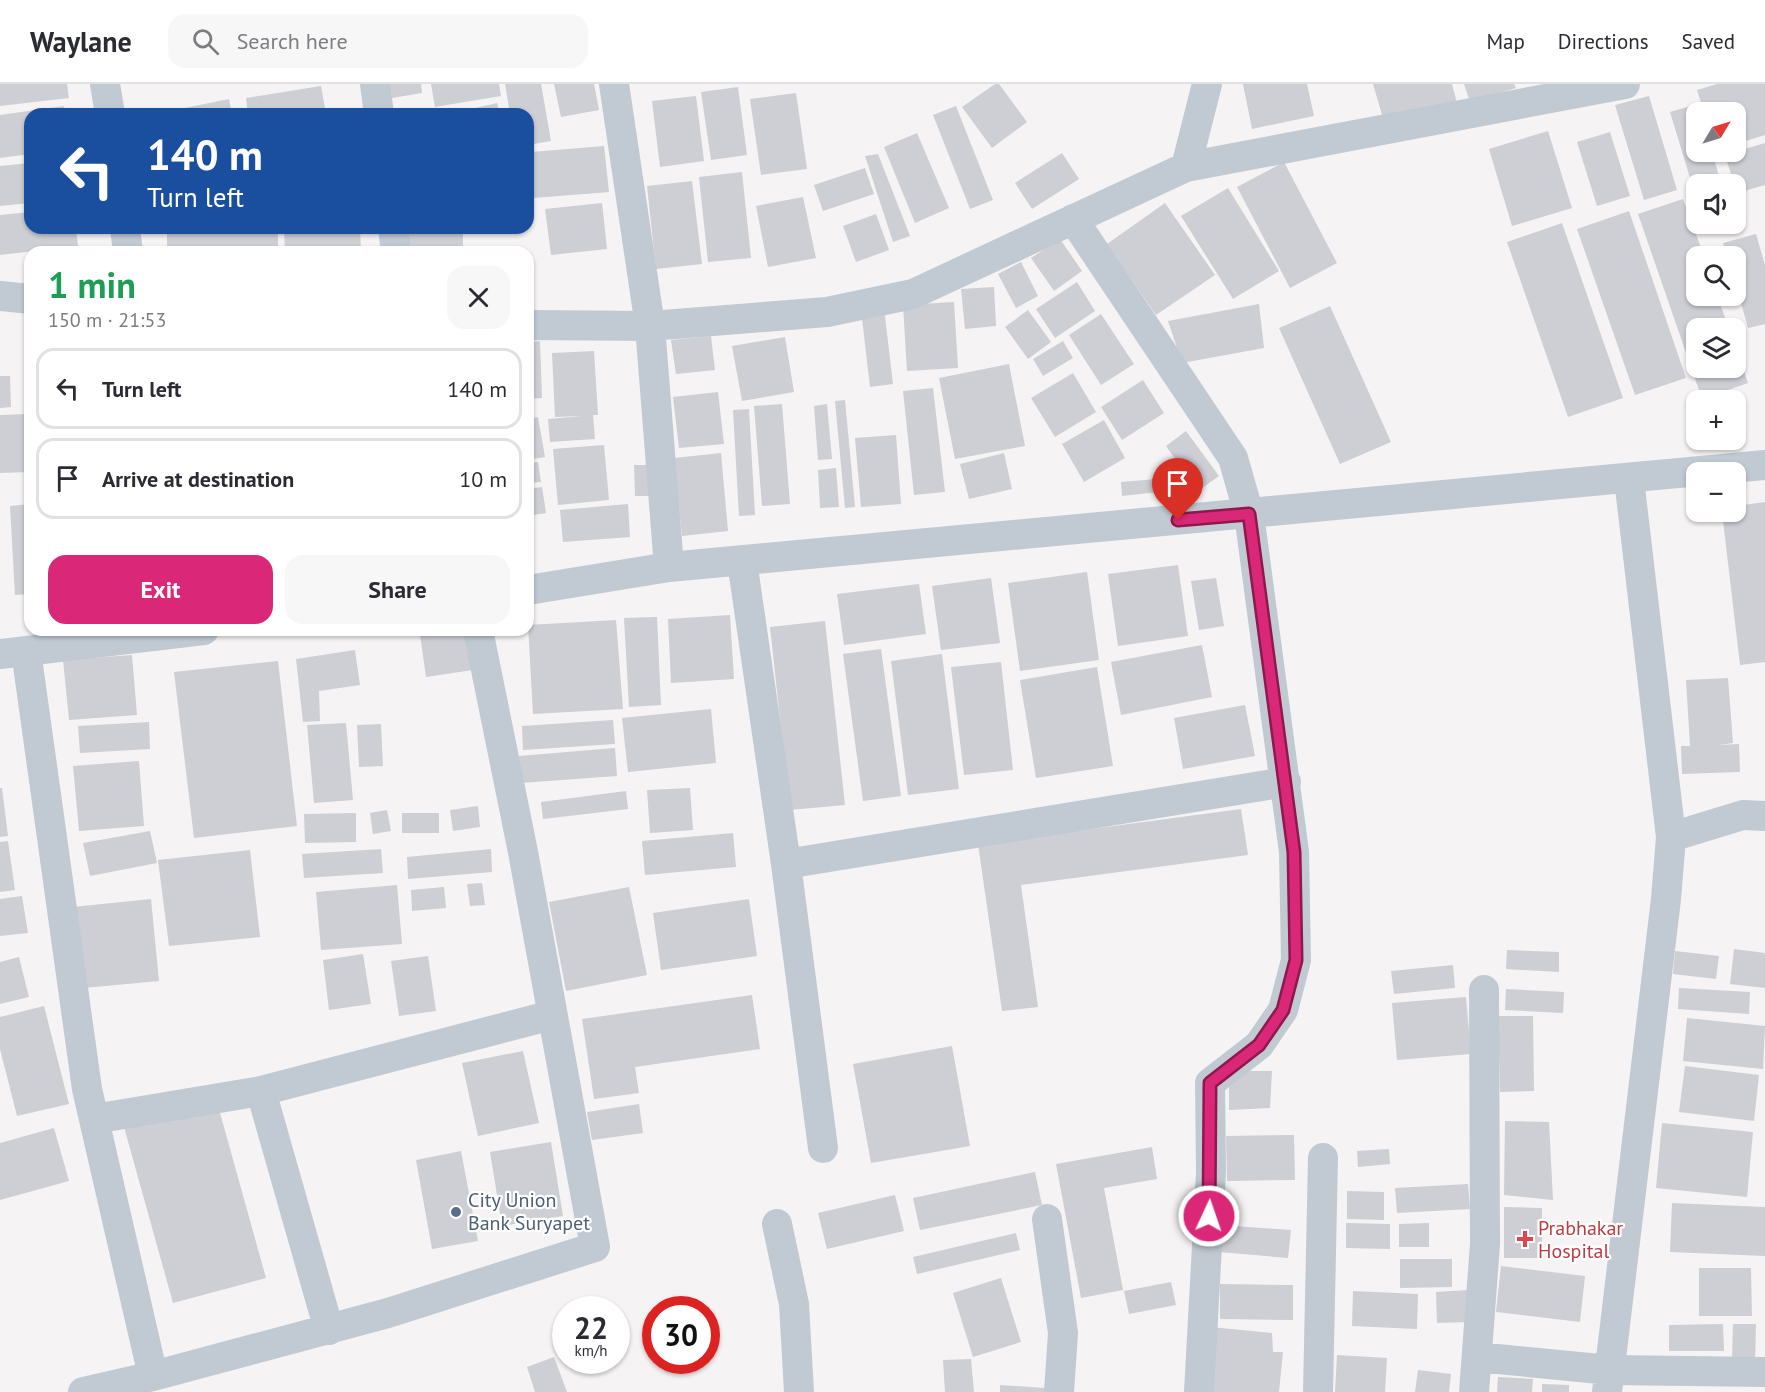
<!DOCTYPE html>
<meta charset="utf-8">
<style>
:root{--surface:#fff;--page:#f7f7f7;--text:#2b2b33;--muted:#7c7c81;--line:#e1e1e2;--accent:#db2777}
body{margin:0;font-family:"PT Sans",sans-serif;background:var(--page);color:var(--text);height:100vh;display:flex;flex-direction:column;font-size:22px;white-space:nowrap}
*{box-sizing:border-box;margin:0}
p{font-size:20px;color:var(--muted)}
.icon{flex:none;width:33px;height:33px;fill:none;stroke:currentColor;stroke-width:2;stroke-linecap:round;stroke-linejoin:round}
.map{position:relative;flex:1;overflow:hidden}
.details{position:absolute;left:24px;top:162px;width:510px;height:390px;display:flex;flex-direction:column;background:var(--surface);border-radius:18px;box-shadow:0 2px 4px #0004}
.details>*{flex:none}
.banner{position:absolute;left:24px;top:24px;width:510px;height:126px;border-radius:18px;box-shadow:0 2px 4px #0004;background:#1a4fa0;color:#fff;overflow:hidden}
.needle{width:39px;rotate:52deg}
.controls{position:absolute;left:1686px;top:18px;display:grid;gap:12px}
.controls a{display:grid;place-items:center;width:60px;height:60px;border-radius:12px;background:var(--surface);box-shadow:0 2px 4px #0004;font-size:30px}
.speed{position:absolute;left:552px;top:1212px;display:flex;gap:12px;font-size:30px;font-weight:700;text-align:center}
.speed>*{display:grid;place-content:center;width:78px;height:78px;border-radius:50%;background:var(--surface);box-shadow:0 2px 4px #0004;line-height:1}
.speed small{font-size:15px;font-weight:400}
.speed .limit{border:9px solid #d22;background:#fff;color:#111}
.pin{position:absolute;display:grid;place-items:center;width:51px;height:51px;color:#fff;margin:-62px -26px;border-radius:50% 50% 50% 0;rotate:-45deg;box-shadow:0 0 6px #0007}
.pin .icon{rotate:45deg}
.me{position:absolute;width:66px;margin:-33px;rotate:3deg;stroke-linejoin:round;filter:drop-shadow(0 0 4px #0008)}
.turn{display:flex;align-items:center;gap:21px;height:126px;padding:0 24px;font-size:27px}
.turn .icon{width:78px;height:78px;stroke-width:2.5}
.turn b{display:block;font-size:42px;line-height:51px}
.round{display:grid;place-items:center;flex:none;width:63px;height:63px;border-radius:18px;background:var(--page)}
.summary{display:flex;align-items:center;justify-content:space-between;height:102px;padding:0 24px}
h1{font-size:36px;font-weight:700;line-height:45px;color:#1e9e55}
.cta{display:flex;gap:12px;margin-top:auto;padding:12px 24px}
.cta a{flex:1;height:69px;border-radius:18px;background:var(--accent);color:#fff;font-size:24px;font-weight:700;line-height:69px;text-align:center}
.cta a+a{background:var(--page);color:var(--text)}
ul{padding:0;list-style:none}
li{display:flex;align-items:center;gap:18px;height:81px;margin:0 12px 9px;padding:0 12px;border:3px solid var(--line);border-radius:18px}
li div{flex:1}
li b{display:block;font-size:22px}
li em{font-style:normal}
header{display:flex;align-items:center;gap:36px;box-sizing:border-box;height:84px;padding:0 30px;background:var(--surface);border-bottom:2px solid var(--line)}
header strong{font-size:28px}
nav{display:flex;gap:33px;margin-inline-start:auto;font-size:21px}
.search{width:420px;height:54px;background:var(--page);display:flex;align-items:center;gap:15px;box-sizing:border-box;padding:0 21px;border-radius:18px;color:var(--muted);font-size:22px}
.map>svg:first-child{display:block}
</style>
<header>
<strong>Waylane</strong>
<div class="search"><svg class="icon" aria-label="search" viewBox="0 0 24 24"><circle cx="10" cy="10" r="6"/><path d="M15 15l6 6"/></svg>Search here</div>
<nav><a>Map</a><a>Directions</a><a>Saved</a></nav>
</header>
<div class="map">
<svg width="1765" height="1308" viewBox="0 0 1765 1308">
<rect width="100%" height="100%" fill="#f5f3f3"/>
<!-- building -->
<path fill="#cdcfd5" d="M0 0H67L69 14 0 22Z
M389 0H421L422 9 392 14Z
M431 0H499L501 12 435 23Z
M505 0H541L551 57 528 61V30H510Z
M554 0H594L599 26 561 33Z
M995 0H999L1027 38 992 64 962 23Z
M1243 0H1307L1314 32 1252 45Z
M1373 0H1452L1457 19 1385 41Z
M1464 0H1514L1516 4 1470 18Z
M1717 0H1765V51L1736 60V28H1704L1697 6Z
M321 2 326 30H248L246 14Z
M738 3 747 71 711 76 701 8Z
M796 9 807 85 761 91 750 15Z
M696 12 704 77 660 83 652 17Z
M1649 12 1677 106 1644 116 1615 21Z
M229 15 232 30H160V29Z
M497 19 500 30H454V29Z
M1697 20 1700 28H1696V68H1712L1721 99 1696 100V106L1694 107 1670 28Z
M64 22 65 30H30V70L0 74V31Z
M956 22 993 116 970 125 933 31Z
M1548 47 1572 124 1512 142 1489 65Z
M1610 48 1630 112 1597 122 1577 58Z
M917 49 949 124 915 139 884 63Z
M1765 59V101L1737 109 1725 71Z
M604 62 609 108 534 114 531 68Z
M1062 69 1079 95 1032 125 1015 99Z
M878 70 910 152 893 158 865 72Z
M1284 78 1337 179 1290 204 1237 103Z
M30 79V119L0 122V82Z
M865 84 874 110 823 127 814 101Z
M742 88 751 174 708 178 699 93Z
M692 97 702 180 656 185 647 102Z
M1228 104 1279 187 1233 215 1181 132Z
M803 113 816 174 768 183 756 122Z
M1683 115 1704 172H1696V212H1717L1729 244H1696V284H1736V264L1748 299 1702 315 1638 130Z
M602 119 607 165 551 171 545 125Z
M1165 119 1215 191 1156 231 1107 160Z
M1629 127 1686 294 1635 311 1577 145Z
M30 128V144H76L78 162 0 171V131Z
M876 130 889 166 856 178 843 142Z
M1562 139 1623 314 1568 333 1507 158Z
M167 144H278V168H167Z
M284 144H360L361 168H285Z
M402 148 463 149V168H402Z
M1756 150 1765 181V240L1748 244 1736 201V172H1727L1723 159Z
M1060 155 1082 187 1054 207 1031 174Z
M1021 178 1038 212 1016 224 998 190Z
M1077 198 1095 227 1055 254 1036 225Z
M994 203 996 242 965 245 961 205Z
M954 218 958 284 907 287 903 221Z
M1259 220 1264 264 1182 279 1168 237Z
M1330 222 1391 358 1340 380 1279 244Z
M884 224 893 300 870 303 861 226Z
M1028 226 1051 258 1028 275 1005 243Z
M1101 230 1134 280 1101 301 1069 251Z
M711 252 715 286 676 290 671 256Z
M785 253 794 308 742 317 732 262Z
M540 257 542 314 528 315V258Z
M1063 257 1073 274 1043 292 1033 275Z
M594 267 598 331H593L595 355 550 358 548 335 582 332 555 333 552 269Z
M1009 280 1025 362 955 375 939 294Z
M1073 289 1096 328 1055 353 1031 314Z
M0 292H10L11 323 0 324Z
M1143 296 1164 329 1122 356 1101 323Z
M933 304 945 408 914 411 903 307Z
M718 308 724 360 679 364 673 313Z
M845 316 855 423 845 424 835 317Z
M782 320 790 420 762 422 754 322Z
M827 320 832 375 818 376 814 322Z
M749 325 755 431 739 432 733 326Z
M29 330 30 388 0 389V331Z
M538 333 545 373 528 376V335Z
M1104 336 1125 374 1084 398 1062 360Z
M1186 347 1219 392 1198 407 1166 362Z
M896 351 901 420 861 423 855 354Z
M604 361 609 416 558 421 553 365Z
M721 369 728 447 682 452 674 374Z
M1004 369 1012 405 969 415 960 380Z
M538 378 541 398 528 399V379Z
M634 381H655L656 412H635Z
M836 384 839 423 820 424 818 386Z
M1156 395 1158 408 1122 412 1121 398Z
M542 403 546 429 528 432V405Z
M1765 418V578L1740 581 1722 428H1736V422Z
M30 420V510L15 511 10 422Z
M628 420 630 453 563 458 560 426Z
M1178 481 1188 552 1118 562 1108 490Z
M1087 488 1099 576 1020 587 1008 499Z
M991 494 1000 559 941 566 932 502Z
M1216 494 1224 542 1199 546 1191 497Z
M919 500 926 550 844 561 837 510Z
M730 531 734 595 671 599 668 535Z
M657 533 661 621 629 623 624 534Z
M616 536 623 625 533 630 528 541Z
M825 537 845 721 790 726 770 543Z
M452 546H467L473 586 426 593 420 551Z
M1202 561 1212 613 1121 631 1111 578Z
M881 565 901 712 863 717 843 570Z
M355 566 360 601 319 607 320 637 303 638 296 575Z
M942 570 959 705 908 711 891 577Z
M132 571 137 631 69 636 63 576Z
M278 577 297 742 194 754 174 588Z
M1001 578 1013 686 964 691 951 583Z
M1097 583 1113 682 1036 694 1020 596Z
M1728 594 1733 659 1719 661 1739 660 1740 688 1682 690 1681 662H1690L1686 596Z
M1245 621 1255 672 1183 685 1174 634Z
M711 625 716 679 628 688 622 634Z
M613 636 615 660 523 666 522 642Z
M149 638 150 665 80 669 78 642Z
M346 639 353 716 314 719 307 641Z
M381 640 383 682 359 683 357 641Z
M615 664 617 692 521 699 519 672Z
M139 677 144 742 79 747 73 682Z
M0 704H2L8 752 0 753Z
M690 704 693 746 650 749 647 706Z
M626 707 628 725 543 735 541 718Z
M478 722 480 743 453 747 450 726Z
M1241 725 1248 771 1021 801 1038 923 1002 927 978 760Z
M387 726 391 747 373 750 370 729Z
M356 729V758L305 759 304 730Z
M402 729H439V749H402Z
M150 747 157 779 90 792 83 759Z
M733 749 736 783 645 791 642 757Z
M8 757 15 806 0 808V758Z
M381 765 383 789 304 794 302 770Z
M491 765 492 788 408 795 407 773Z
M250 766 260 853 169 862 158 776Z
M482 799 485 821 470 822 467 800Z
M397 801 402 860 321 866 316 808Z
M444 803 446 824 412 827 411 806Z
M629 803 647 891 566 907 549 818Z
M22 812 28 849 0 852V815Z
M151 815 159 897 62 906 53 825Z
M749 815 757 872 661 886 653 829Z
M1734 865 1765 869V904L1730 900Z
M1507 866 1559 868V888L1506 885Z
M1675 867 1719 872 1716 895 1673 890Z
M363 870 371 920 329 926 323 876Z
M428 872 436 927 399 932 391 877Z
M19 873 29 913 0 920V878Z
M1453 881 1455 904 1394 910 1391 887Z
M1679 904 1750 908 1749 930 1678 925Z
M1506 905 1564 908 1563 929 1505 926Z
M752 911 760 965 635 983 639 1009 594 1015 582 935Z
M1466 913 1471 970 1397 976 1392 919Z
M44 922 69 1020 17 1032 0 965V933Z
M1498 932H1533L1534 1007 1500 1008Z
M1687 934 1765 942 1763 985 1683 977Z
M952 962 970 1062 871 1079 853 980Z
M523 967 539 1039 478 1052 462 979Z
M1685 982 1759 991 1754 1037 1679 1028Z
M1229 987H1272L1270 1024 1229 1026Z
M217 1018 266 1194 173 1219 124 1043Z
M639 1020 643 1049 592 1056 587 1028Z
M1505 1037 1549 1038 1553 1116 1504 1111Z
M1662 1039 1753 1048 1747 1113 1656 1104Z
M54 1044 69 1097 0 1116V1059Z
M1294 1051 1295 1096 1227 1097 1226 1052Z
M551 1058 563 1132 502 1142 490 1068Z
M1152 1063 1157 1095 1104 1104 1123 1206 1081 1214 1056 1080Z
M1389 1065 1390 1080 1358 1083 1357 1067Z
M461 1067 478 1157 432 1165 416 1076Z
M1035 1088 1042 1121 920 1146 913 1114Z
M1468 1100 1470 1125 1397 1129 1395 1104Z
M1347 1107 1384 1108V1136L1347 1135Z
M895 1111 904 1147 827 1165 818 1129Z
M1672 1119 1765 1123V1172L1670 1168Z
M1504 1123 1542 1124V1174H1504Z
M1346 1139 1390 1140V1165L1346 1164Z
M1429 1139V1163H1399V1140Z
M1221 1141 1291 1146 1288 1174 1219 1168Z
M1016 1149 1020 1166 917 1190 913 1173Z
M1400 1175H1452V1203L1400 1204Z
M1501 1182 1585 1192 1580 1238 1496 1228Z
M1699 1184H1751L1752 1232H1699Z
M1001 1194 1021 1258 973 1273 953 1209Z
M1171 1198 1176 1221 1129 1230 1124 1207Z
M1220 1200 1293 1201V1236L1220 1235Z
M1468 1206 1470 1238 1437 1239 1436 1208Z
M1353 1207 1418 1210 1417 1245 1352 1242Z
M1723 1240 1724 1267H1669V1241Z
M1733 1240H1756L1755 1277 1732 1276Z
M1211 1243 1272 1249 1273 1268H1283L1279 1308H1205Z
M1337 1271 1387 1274 1385 1308H1335Z
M554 1273 567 1308H535L527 1283Z
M971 1275 974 1308H945L943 1276Z
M1418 1286 1451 1290 1449 1308H1415Z
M1498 1293 1533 1295 1532 1308H1497Z
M1542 1300 1569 1301V1308H1542Z
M1000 1301 1045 1304V1308H1000Z"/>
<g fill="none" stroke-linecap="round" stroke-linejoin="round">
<!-- minor -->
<path stroke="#c1cad2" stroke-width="30" d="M105 0 110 30
M375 0 379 30
M614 0 650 242 669 483
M1186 83 1625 0
M1073 135 1233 374 1249 430 1294 768 1296 876 1283 926 1259 961 1210 999 1211 1088 1199 1308
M125 144 128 168
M393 144 396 168
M0 212 30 215
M528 241 650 242 827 228 913 210 1186 83 1207 0
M1629 395 1671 753
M742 477 786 780 823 1064
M528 506 669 483 1765 381
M26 567 87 1005 153 1292 83 1308
M0 570 204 546
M786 780 1286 698
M94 1035 261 1007
M1047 1135 1063 1249 1059 1308
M777 1140 794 1220 799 1308
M329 1246 261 1007 552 931
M1477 1273 1610 1286 1765 1288
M153 1292 388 1229 595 1163 523 768 478 546
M1318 1308 1323 1074
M1474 1308 1485 1160 1484 906
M1607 1308 1666 815 1671 753 1743 731 1765 732"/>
</g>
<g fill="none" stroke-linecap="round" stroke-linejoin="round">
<!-- route casing -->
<g stroke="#8e194d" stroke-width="15">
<path id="route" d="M1178 436 1249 430 1294 768 1296 876 1283 926 1259 961 1210 999 1209 1132"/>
</g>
<!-- route -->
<use href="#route" stroke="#db2777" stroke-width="10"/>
</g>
<!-- markers -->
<circle fill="#5c6f8a" stroke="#fff" stroke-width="2" cx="456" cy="1128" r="6"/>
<path fill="#e0444e" stroke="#fff" stroke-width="2" d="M1522 1146h6v6h6v6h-6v6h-6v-6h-6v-6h6z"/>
<g text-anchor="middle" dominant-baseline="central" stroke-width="4.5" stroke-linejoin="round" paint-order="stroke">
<!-- service labels -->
<g font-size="20" fill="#4e5e75" stroke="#fff" text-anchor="start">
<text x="468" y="1116">City Union<tspan x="468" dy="23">Bank Suryapet</tspan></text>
</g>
<!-- health labels -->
<g font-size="20" fill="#be3a42" stroke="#fff" text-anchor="start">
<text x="1538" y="1144">Prabhakar<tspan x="1538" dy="23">Hospital</tspan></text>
</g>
</g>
</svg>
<div class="controls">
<a><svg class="needle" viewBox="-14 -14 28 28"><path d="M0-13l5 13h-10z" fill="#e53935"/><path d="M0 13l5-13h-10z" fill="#7c7c81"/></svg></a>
<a><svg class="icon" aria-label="sound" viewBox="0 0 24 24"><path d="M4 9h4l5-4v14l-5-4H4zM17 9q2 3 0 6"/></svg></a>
<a><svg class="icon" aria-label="search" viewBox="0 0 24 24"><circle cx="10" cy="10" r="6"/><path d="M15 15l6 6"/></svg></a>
<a><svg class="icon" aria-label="layers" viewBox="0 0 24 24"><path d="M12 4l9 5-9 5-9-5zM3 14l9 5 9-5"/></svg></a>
<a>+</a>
<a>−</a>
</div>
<div class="speed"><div>22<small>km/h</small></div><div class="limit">30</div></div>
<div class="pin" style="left:1178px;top:436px;background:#d93025"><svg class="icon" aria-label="arrive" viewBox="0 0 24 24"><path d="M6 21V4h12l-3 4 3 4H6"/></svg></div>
<svg class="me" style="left:1209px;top:1132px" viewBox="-20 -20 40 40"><circle r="17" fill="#db2777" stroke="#fff" stroke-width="3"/><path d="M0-11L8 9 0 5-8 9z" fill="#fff"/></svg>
<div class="banner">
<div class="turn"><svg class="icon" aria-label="left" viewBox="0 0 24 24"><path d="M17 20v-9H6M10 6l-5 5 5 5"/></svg><div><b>140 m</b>Turn left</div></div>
</div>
<section class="details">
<div class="summary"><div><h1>1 min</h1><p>150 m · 21:53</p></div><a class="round"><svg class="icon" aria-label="close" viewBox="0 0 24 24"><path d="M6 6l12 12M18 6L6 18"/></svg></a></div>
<ul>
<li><svg class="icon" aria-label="left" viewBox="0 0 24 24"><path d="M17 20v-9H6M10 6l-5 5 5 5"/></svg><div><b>Turn left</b></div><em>140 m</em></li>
<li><svg class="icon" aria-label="arrive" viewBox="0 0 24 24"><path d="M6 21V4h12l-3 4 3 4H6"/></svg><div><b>Arrive at destination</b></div><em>10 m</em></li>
</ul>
<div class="cta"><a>Exit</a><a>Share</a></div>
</section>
</div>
